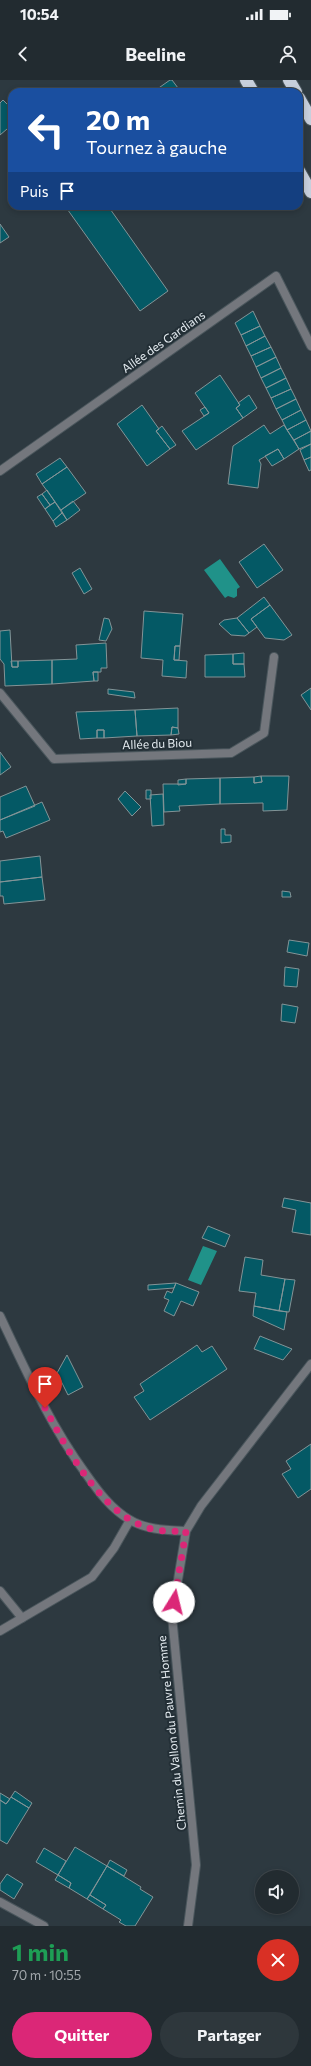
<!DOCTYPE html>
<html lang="fr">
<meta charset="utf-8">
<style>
:root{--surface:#222b30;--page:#2e373c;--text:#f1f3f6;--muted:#a2a7ab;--line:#3f474c;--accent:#db2777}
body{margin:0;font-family:Commissioner,sans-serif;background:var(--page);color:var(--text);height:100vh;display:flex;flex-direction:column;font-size:15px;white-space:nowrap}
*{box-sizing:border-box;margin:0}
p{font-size:13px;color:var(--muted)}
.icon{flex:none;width:22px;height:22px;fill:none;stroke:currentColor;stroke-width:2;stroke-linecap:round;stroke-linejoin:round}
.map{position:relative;height:1846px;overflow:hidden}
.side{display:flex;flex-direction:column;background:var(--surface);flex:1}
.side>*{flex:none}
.hud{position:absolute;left:8px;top:8px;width:295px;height:122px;border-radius:12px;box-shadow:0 2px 6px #0003,0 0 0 1px var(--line);background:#1a4fa0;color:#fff;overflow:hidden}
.tools{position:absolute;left:255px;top:1790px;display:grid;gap:8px}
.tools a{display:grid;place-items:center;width:44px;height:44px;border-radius:50%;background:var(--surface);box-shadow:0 2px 6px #0003,0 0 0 1px var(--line);font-size:20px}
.pin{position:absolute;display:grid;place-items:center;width:34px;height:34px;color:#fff;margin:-41px -17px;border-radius:50% 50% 50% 0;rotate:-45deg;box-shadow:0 0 4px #0007}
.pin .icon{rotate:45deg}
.me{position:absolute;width:44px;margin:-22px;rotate:9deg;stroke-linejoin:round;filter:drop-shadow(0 0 3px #0008)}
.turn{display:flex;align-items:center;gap:14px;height:84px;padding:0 12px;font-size:18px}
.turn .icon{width:52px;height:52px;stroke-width:2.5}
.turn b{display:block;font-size:28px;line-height:34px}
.then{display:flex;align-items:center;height:38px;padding:0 12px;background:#0003;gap:8px;font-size:15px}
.round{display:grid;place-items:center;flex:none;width:42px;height:42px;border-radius:21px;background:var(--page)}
.overview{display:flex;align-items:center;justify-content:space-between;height:68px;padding:0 12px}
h1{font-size:24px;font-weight:700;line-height:30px;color:#1e9e55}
.action{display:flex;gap:8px;margin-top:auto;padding:8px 12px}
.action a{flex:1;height:46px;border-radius:24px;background:var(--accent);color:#fff;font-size:16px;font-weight:700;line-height:46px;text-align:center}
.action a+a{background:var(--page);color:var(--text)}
.status{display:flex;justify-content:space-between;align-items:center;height:28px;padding:0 20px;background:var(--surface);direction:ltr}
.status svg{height:11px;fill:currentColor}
header{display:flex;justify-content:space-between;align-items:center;height:52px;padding:0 12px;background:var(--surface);font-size:18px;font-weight:700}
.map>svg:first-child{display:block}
</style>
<div class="status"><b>10:54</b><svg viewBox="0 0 49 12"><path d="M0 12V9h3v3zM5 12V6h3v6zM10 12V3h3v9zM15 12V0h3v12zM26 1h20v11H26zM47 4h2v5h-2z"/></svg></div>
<header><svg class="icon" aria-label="back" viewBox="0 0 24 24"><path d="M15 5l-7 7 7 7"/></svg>Beeline<svg class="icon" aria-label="person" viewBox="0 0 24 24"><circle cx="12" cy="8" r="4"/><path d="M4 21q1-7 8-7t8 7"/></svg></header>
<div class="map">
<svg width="311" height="1846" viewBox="0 0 311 1846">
<rect width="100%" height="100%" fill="#2d3940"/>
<!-- water -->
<path fill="#209289" d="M220 479 240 507 237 509V516L234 518 228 516 225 518 204 490Z
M203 1166 217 1171 201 1205 188 1200Z"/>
<!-- building -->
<path fill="#045965" stroke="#839497" d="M170 0H172L181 12H153Z
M3 20 12 29V53L7 49 0 55V23Z
M65 126H108L168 211 140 231Z
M0 144 9 157 0 163Z
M253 231 260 246 241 255 235 243Z
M260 246 265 256 246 266 241 255Z
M265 256 271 267 251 276 246 266Z
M271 267 276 277 256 287 251 276Z
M276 277 281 288 261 298 256 287Z
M281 288 286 298 266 308 261 298Z
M220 295 240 325 236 328 243 338 196 370 182 351 209 333 195 313Z
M286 298 291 309 271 318 266 308Z
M291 309 296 319 276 329 271 318Z
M249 315 257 328 243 338 236 328 240 325 238 323Z
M296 319 301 330 282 340 276 329Z
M142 325 159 349 156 351 170 369 147 386 117 344Z
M205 327 209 333 204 336 200 330Z
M301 330 306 340 287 350 282 340Z
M306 340 311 351 294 360 287 350Z
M264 345 270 354 284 345 299 369 284 379 278 369 259 380 261 384 258 408 228 404 233 366Z
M162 346 176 365 170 369 156 351Z
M311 351V364L299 369 294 360Z
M311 364V377L304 380 300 370Z
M278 369 284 379 272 386 265 376Z
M311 377V390L309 391 304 380Z
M60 378 67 387 42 404 36 394Z
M67 387 86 413 61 430 42 404Z
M47 410 55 422 50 425 42 414Z
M42 414 50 425 45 429 37 417Z
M73 421 80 430 67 440 61 430Z
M55 422 62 433 53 441 45 429Z
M62 433 67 440 56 447 53 441Z
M264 464 283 490 257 508 239 482Z
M80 488 92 509 84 514 72 493Z
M264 517 270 525 251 539 257 547 249 553 237 538Z
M270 525 292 555 284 560 265 558 251 539Z
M144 531 183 534 180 566H175L174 580 187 581 186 598 162 596 163 580 141 578Z
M104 538 109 539 112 549 106 561 99 560Z
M237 538 249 553 245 556 231 555 219 544 224 540Z
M10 550 12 587H18V581L52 580V604L5 606 4 584 0 579V551Z
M106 563 107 588H101V592H93L94 601 52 604V580L77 579 76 565Z
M175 566H180L179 580H174Z
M244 573V584H233V574Z
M233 574V584H244L245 597H205V575Z
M11 581H18V587H12Z
M93 592H98V601H94Z
M311 608V630L301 615Z
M108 609 134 612 135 618 108 614Z
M178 628V648L172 647 171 655 137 656 135 630Z
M135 630 137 656 104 658V650H97V658L80 659 76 632Z
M172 647 178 648 179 654 171 655Z
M97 650H104V658H97Z
M0 672 11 687 0 695Z
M261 696H289L287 730 263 731V723L220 724V698L254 697V703L262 702Z
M261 696 262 702 254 703V697Z
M220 698V724L179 726 180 731 164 732 163 704H186V699Z
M186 699V704L178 705V700Z
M26 706 35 726 0 740V717Z
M146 710H151V719H146Z
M125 711 141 727 132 736 118 719Z
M163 714 164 745 152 746 150 715Z
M42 722 50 740 6 758 3 751 0 752V740Z
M221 749H225V755H231V762L221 763Z
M40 776 42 797 0 802V781Z
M42 797 45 820 4 824 3 816H0V802Z
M282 811 290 812 291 817H282Z
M289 860 309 863 307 876 287 872Z
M285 887 299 889 297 907 284 906Z
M282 924 298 927 295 943 281 941Z
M284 1118 311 1123V1155L292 1152 296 1130 282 1127Z
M208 1146 230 1155 225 1167 202 1158Z
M245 1177 263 1180 261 1195 285 1199 279 1231 254 1226 256 1213 239 1211Z
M285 1199 295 1200 289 1232 279 1231Z
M176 1203 174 1208 148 1210V1205Z
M176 1203 199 1212 193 1226 181 1221 174 1236 164 1231 169 1220 164 1218 167 1211 172 1213Z
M254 1226 287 1232 284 1250 253 1236Z
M260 1256 292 1269 283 1280 254 1269Z
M197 1265 202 1272 212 1266 227 1289 150 1340 134 1317 144 1311 140 1304Z
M67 1275 83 1307 68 1315 57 1293Z
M311 1364V1409L298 1418 282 1394 291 1389 286 1381Z
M15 1711 32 1723 29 1728 11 1717Z
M0 1713 10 1719 6 1724 0 1720Z
M11 1717 29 1728 7 1764 0 1760V1720L6 1724Z
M75 1767 107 1786 87 1819 69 1808 71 1803 58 1795Z
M44 1768 66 1781 58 1795 36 1782Z
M110 1780 127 1790 124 1796 107 1786Z
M107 1786 141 1807 140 1809 153 1817 135 1846H126L119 1842 121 1840 103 1829 106 1825 90 1815Z
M7 1794 23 1804 14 1819 0 1810V1804Z
M58 1795 71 1803 69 1808 55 1800Z
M90 1815 106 1825 103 1829 87 1819Z"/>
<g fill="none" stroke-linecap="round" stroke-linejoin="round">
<!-- service casing -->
<g stroke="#4a565c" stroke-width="10">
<path id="service" d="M0 1511 22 1538"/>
</g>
<!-- minor casing -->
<g stroke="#4a565c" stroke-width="10">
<path id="minor" d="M0 391 276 196 311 266
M0 613 54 679 231 673 264 653 274 577
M0 1551 92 1497 114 1468 130 1440
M0 1822 44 1846"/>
</g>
<!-- tertiary casing -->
<g stroke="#4a565c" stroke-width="10">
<path id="tertiary" d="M0 1236C26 1291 50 1345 86 1394 98 1411 111 1429 130 1440 147 1450 167 1450 186 1451
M188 1846 196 1785 172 1536 186 1451 201 1426 311 1284"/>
</g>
<!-- motorway casing -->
<g stroke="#4a565c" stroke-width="14">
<path id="motorway" d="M246 0 253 12
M289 0 296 12
M299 18 311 39
M299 91 311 112"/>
</g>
<!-- service -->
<use href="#service" stroke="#74777d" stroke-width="8"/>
<!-- minor -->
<use href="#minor" stroke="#74777d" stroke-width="8"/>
<!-- tertiary -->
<use href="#tertiary" stroke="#74777d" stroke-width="8"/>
<!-- motorway -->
<use href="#motorway" stroke="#c7cfdc" stroke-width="12"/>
</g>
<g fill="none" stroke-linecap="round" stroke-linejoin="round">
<!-- route -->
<path stroke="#db2777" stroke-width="7" stroke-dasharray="0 12.6" d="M45 1328C67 1370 106 1443 158 1450 167 1452 177 1451 186 1451L174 1522"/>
</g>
<g text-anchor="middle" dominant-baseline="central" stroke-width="4" stroke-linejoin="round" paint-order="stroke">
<!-- street labels -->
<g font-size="12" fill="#e5ecf1" stroke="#232f36">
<text transform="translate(163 261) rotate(-35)">Allée des Gardians</text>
<text transform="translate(157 663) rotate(-2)">Allée du Biou</text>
<text transform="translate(171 1653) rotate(-96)">Chemin du Vallon du Pauvre Homme</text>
</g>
</g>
</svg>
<div class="tools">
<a><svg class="icon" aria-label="sound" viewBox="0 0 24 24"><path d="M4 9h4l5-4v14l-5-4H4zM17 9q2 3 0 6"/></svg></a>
</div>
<div class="pin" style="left:45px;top:1328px;background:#d93025"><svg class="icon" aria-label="arrive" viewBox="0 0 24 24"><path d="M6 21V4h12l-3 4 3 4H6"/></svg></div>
<svg class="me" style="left:174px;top:1522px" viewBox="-20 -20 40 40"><circle r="19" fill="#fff"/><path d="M0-13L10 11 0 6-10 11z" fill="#db2777"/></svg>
<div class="hud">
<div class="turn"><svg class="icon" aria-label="left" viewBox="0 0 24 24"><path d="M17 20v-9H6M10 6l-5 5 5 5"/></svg><div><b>20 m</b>Tournez à gauche</div></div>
<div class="then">Puis<svg class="icon" aria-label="arrive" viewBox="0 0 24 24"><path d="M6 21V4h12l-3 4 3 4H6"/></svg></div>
</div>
</div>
<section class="side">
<div class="overview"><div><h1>1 min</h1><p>70 m · 10:55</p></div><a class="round" style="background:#d93025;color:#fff"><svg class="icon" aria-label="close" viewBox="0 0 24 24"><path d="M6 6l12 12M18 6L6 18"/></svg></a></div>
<div class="action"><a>Quitter</a><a>Partager</a></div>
</section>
